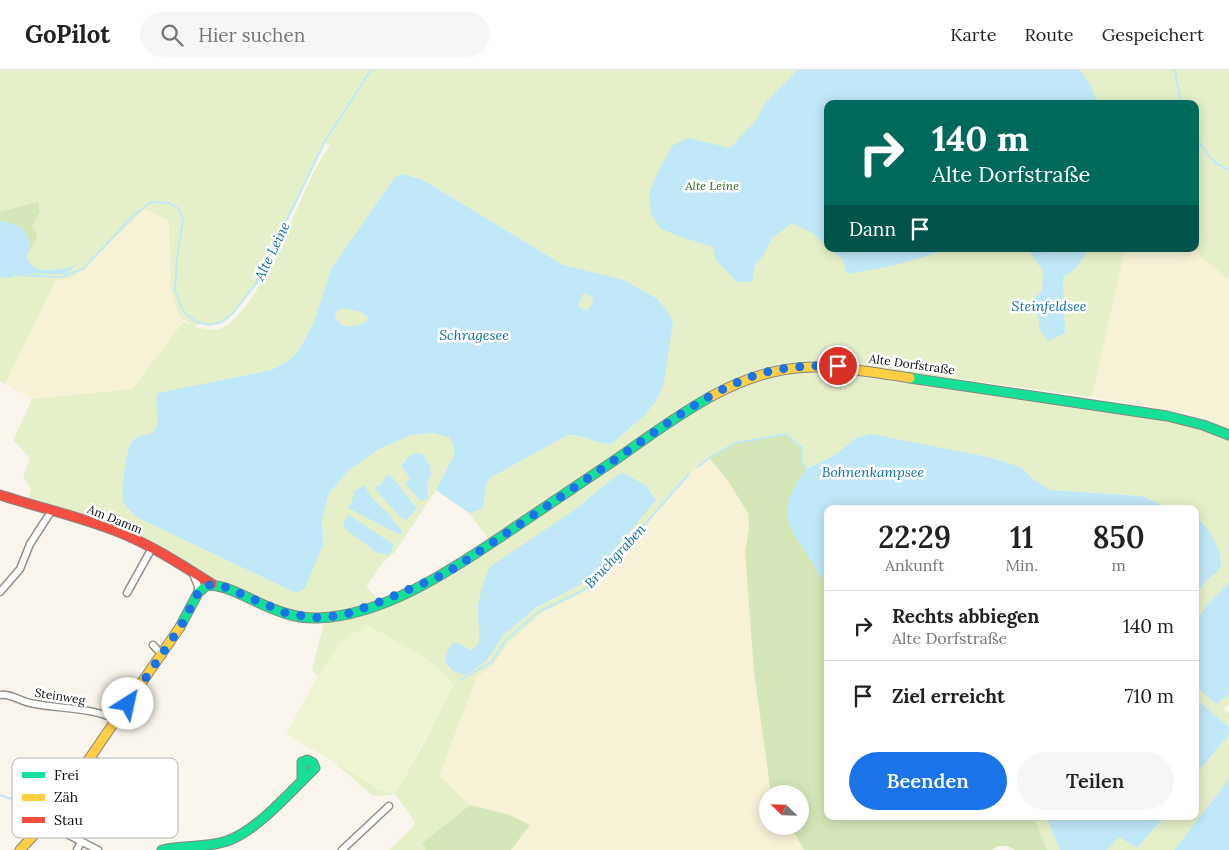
<!DOCTYPE html>
<html lang="de">
<meta charset="utf-8">
<style>
:root{--surface:#fff;--page:#f6f6f6;--text:#222;--muted:#767676;--line:#e0e0e0;--accent:#1a73e8}
body{margin:0;font-family:Lora,serif;background:var(--page);color:var(--text);height:100vh;display:flex;flex-direction:column;font-size:19px;white-space:nowrap}
*{box-sizing:border-box;margin:0}
p{font-size:16px;color:var(--muted)}
.icon{flex:none;width:28px;height:28px;fill:none;stroke:currentColor;stroke-width:2;stroke-linecap:round;stroke-linejoin:round}
.map{position:relative;flex:1;overflow:hidden}
.drawer{position:absolute;left:824px;top:435px;width:375px;height:315px;display:flex;flex-direction:column;background:var(--surface);border-radius:10px;box-shadow:0 2px 12px #0003}
.drawer>*{flex:none}
.guide{position:absolute;left:824px;top:30px;width:375px;height:152px;border-radius:10px;box-shadow:0 2px 12px #0003;background:#00695c;color:#fff;overflow:hidden}
.needle{width:32px;rotate:293deg}
.controls{position:absolute;left:759px;top:715px;display:grid;gap:10px}
.controls a{display:grid;place-items:center;width:50px;height:50px;border-radius:50%;background:var(--surface);box-shadow:0 2px 12px #0003;font-size:25px}
.pin{position:absolute;display:grid;place-items:center;width:42px;height:42px;color:#fff;margin:-21px;border:2px solid #fff;border-radius:50%;box-shadow:0 1px 5px #0007}
.me{position:absolute;width:55px;margin:-28px;rotate:35deg;stroke-linejoin:round;filter:drop-shadow(0 0 4px #0008)}
.turn{display:flex;align-items:center;gap:18px;height:105px;padding:0 25px;font-size:22px}
.turn .icon{width:65px;height:65px;stroke-width:2.5}
.turn b{display:block;font-size:35px;line-height:42px}
.then{display:flex;align-items:center;height:48px;padding:0 25px;background:#0003;gap:10px;font-size:19px}
.eta{display:flex;justify-content:space-evenly;align-items:center;height:85px;text-align:center}
.eta b{font-size:30px;font-weight:600;line-height:35px}
.cta{display:flex;gap:10px;margin-top:auto;padding:10px 25px}
.cta a{flex:1;height:58px;border-radius:30px;background:var(--accent);color:#fff;font-size:20px;font-weight:600;line-height:58px;text-align:center}
.cta a+a{background:var(--page);color:var(--text)}
ul{padding:0;list-style:none}
li{display:flex;align-items:center;gap:15px;height:70px;padding:0 25px;border-top:1px solid var(--line)}
li div{flex:1}
li b{display:block;font-size:19px}
li em{font-style:normal}
header{display:flex;align-items:center;gap:30px;box-sizing:border-box;height:70px;padding:0 25px;background:var(--surface);border-bottom:1px solid var(--line)}
header strong{font-size:24px}
nav{display:flex;gap:28px;margin-inline-start:auto;font-size:18px}
.search{width:350px;height:45px;background:var(--page);display:flex;align-items:center;gap:12px;box-sizing:border-box;padding:0 18px;border-radius:28px;color:var(--muted);font-size:19px}
.map>svg:first-child{display:block}
</style>
<header>
<strong>GoPilot</strong>
<div class="search"><svg class="icon" aria-label="search" viewBox="0 0 24 24"><circle cx="10" cy="10" r="6"/><path d="M15 15l6 6"/></svg>Hier suchen</div>
<nav><a>Karte</a><a>Route</a><a>Gespeichert</a></nav>
</header>
<div class="map">
<svg width="1229" height="780" viewBox="0 0 1229 780">
<rect width="100%" height="100%" fill="#f9f5ec"/>
<!-- farmland -->
<path fill="#f7f1d7" d="M151 132 169 133 185 243 183 252 132 319 32 329 5 314 57 207H61L83 199 134 145Z
M1125 179H1195L1202 187 1229 209V358L1186 343 1092 327Z
M709 388 728 411 748 443 749 459 745 481 754 602 770 717 773 724H768V756H790L804 780H511L530 755 510 745 470 735 439 706 477 607 493 595 508 573 542 543 582 523 596 512 689 404Z"/>
<!-- green -->
<path fill="#e5f0ca" fill-rule="evenodd" d="M0 0H1229V209L1201 187 1195 179V34H828V179H1125L1092 327 840 293 763 299 749 303 707 323 489 470 469 443 482 439C486 428 483 417 490 408L568 365C583 364 595 374 611 374L643 347 656 228 624 210 563 195 423 110 403 104 395 107 331 199 314 252 301 277 289 291 271 300 225 309 157 327C157 336 161 356 153 362 148 366 139 367 133 368L123 408 127 439 138 448 292 521 323 475 322 449 329 423 349 400 379 379 411 365 433 363 450 368 454 376V385L436 420 395 482 384 491 366 517 379 529 347 541 335 543 307 544 287 540 207 507 174 488 28 431 31 419 23 406 30 388 13 370 32 329 132 319 183 252 192 255 179 246 171 220 169 151 145 139 71 209 56 210 5 314 0 311ZM324 72 330 75C325 83 319 92 314 101 298 134 255 249 219 259 211 261 201 259 193 256 207 252 214 257 228 249L256 214ZM423 384C434 406 429 409 420 431L405 413 410 408 401 396 409 386ZM364 416 373 429 391 446 392 450 402 461 400 465 348 438Z
M583 223H586L593 229 592 234 587 241 578 236Z
M342 238 361 242 368 247 366 252C354 257 341 260 335 246L337 241Z
M818 299 847 300 1183 352 1229 369V512L1208 534 1195 552V526L1208 510 1219 500C1217 483 1217 473 1206 459 1203 454 1201 450 1195 448V439H1169L1143 426 1050 420 1033 409 1021 397 988 387 856 368 835 385 807 399 801 392 709 388 689 404 596 512 582 523 542 543 508 573 493 595 477 607 439 706 470 735 422 773 426 780H389L412 758 415 752 395 724 392 725 373 726 333 691 379 719 395 724 427 667 453 615 438 598 419 584 378 561 322 601 318 606 312 600 324 553 336 550 480 485 710 331C745 312 777 302 818 299ZM617 405 588 511 538 537 503 565 488 589 448 598 445 591 447 581 461 574 470 580 478 575 480 568 478 543 573 441Z
M1195 616 1216 634 1229 624V633L1223 640 1229 643V657L1195 628Z
M1229 664V709L1174 780H1107L1119 766 1137 778 1165 746H1195V706Z
M1034 746H1046L1060 780H1047Z"/>
<!-- forest -->
<path fill="#d5e7b8" d="M38 132 40 142 32 156 36 163 37 169 29 182 30 172 8 152 0 151V142Z
M786 364 802 378 801 392 807 399C792 417 783 439 792 461 796 469 803 476 808 484 814 494 819 504 827 513L828 746H1034L1047 780H1015L1007 776H998L992 780H804L790 756H800V724H773L770 717 754 602 745 481 749 459 748 443 728 411 709 388 735 373Z
M470 735 510 745 530 755 511 780H426L422 773Z"/>
<!-- pitch -->
<path fill="#eef3d4" d="M367 555 419 584 438 598 453 616 395 724 379 719 286 664 318 606 340 572Z"/>
<!-- water -->
<path fill="#c0e8f6" fill-rule="evenodd" d="M798 0H1079C1087 7 1095 23 1097 34H828L827 176 812 163 792 153 771 169 764 185 755 194 752 212H737L716 190 713 177 675 165 660 158 651 143 649 124 659 99 673 75 688 68 730 78 757 49 765 33Z
M403 104 423 110 563 195 624 210 656 228 668 242 673 252 664 313 656 331 643 347 611 374C595 374 583 364 568 365L490 408C483 417 486 428 482 439L469 443 436 420 454 385V376L450 368 433 363 411 365 379 379 349 400 329 423 322 449 323 475 305 518 298 523 292 521 138 448C132 443 126 439 123 430 121 421 126 376 133 370 139 364 152 367 156 358 160 347 154 334 158 323L271 300 289 291 301 277 314 252 331 199 395 107ZM586 223 593 229 592 234 587 241 578 236 583 224ZM342 238 361 242 368 247 366 252C355 257 341 260 335 246L337 241Z
M0 151C16 153 32 160 29 179 29 183 26 187 28 190 34 206 63 199 75 196L65 204H20L8 208 0 207Z
M830 179H950L892 196 847 204 843 190Z
M1027 179H1089L1076 198 1063 207 1065 263 1049 271 1040 261 1038 247 1029 233 1042 221 1043 201Z
M871 364 988 387 1021 397 1033 409 1050 420 1143 426 1169 439H828L827 513 820 505 793 463 788 451 787 439 790 427 800 407 807 399 835 385 856 368Z
M416 383 423 384 430 397 431 405 427 414 428 429 420 431 405 413 410 408 401 396 409 386Z
M624 403 646 416 656 430 588 511 537 537 503 565 488 589 467 605C456 603 450 601 445 591L447 581 453 573 461 574 470 580 478 575C481 564 478 554 478 543 477 529 484 514 488 500L491 496 573 441 617 405Z
M387 405 392 407 417 439 406 450 400 447 375 419 377 416 381 415Z
M364 415 373 429 391 446 393 450 402 461 400 465 348 438 352 431 354 421Z
M349 445 394 475 389 485 376 482 344 458V452Z
M1195 448C1207 452 1227 488 1219 499 1217 503 1211 506 1208 510 1203 515 1199 520 1195 526Z
M1229 512V624L1216 634 1195 616V552L1208 534Z
M1195 628 1229 657V664L1195 706Z
M1229 709V780H1174Z
M1046 746H1165L1137 778 1119 767 1107 780H1060Z"/>
<g fill="none" stroke-linecap="round" stroke-linejoin="round">
<!-- stream -->
<path stroke="#c0e8f6" stroke-width="2" d="M1175 0 1181 34
M1195 67 1215 93 1229 100
M16 205 61 207 83 199 134 145 151 132 169 133 179 139 183 150 177 187 175 220 179 232 185 243 195 251 209 255 222 252 233 243 256 214 325 71 371 0
M698 397 709 388 735 373 786 364 802 378 801 392 807 399
M460 610 492 592 506 570 540 541 580 522 595 511 689 404
M0 725 37 738 45 743"/>
<!-- street casing -->
<g stroke="#92908c" stroke-width="9">
<path id="street" d="M193 504 198 516V523
M0 522 20 499 30 474 52 440
M127 523 152 478
M153 575 162 585
M0 625C10 623 20 631 30 633 57 639 93 637 117 650
M91 688 152 727
M45 753 98 780
M77 780 81 772
M342 780 389 736"/>
</g>
<!-- fast casing -->
<g stroke="#888682" stroke-width="11">
<path id="fast" d="M910 308 1167 346 1203 355 1229 365
M180 557 198 523 207 515C224 515 237 523 253 530 273 540 295 549 318 548 382 546 450 501 502 466 541 440 579 414 618 388 649 366 679 344 712 326
M162 780C183 775 206 778 227 771 257 761 292 720 315 698L313 693 307 690 302 692V711"/>
</g>
<!-- slow casing -->
<g stroke="#888682" stroke-width="11">
<path id="slow" d="M712 326C787 285 831 296 910 308
M20 780 45 753 180 557"/>
</g>
<!-- jam casing -->
<g stroke="#888682" stroke-width="11">
<path id="jam" d="M0 425C40 438 82 447 121 463 153 476 183 496 212 514"/>
</g>
<!-- street -->
<use href="#street" stroke="#fefefc" stroke-width="6"/>
<!-- fast -->
<use href="#fast" stroke="#16e098" stroke-width="9"/>
<!-- slow -->
<use href="#slow" stroke="#ffcf43" stroke-width="9"/>
<!-- jam -->
<use href="#jam" stroke="#f24e42" stroke-width="9"/>
</g>
<g fill="none" stroke-linecap="round" stroke-linejoin="round">
<!-- route -->
<path stroke="#1a73e8" stroke-width="9" stroke-dasharray="0 16.2" d="M128 634 181 556 198 523 208 515H220L288 544 321 548 347 544 382 531 438 507 456 497C508 462 561 427 613 391 656 362 699 327 748 308 777 297 807 295 838 296"/>
</g>
<g text-anchor="middle" dominant-baseline="central" stroke-width="5" stroke-linejoin="round" paint-order="stroke">
<!-- park labels -->
<g font-size="12" font-style="italic" fill="#2f6318" stroke="#fff">
<text x="712" y="115">Alte Leine</text>
</g>
<!-- street labels -->
<g font-size="12" fill="#0a0a0a" stroke="#fff">
<text transform="translate(912 294) rotate(8)">Alte Dorfstraße</text>
<text transform="translate(115 449) rotate(22)">Am Damm</text>
<text transform="translate(60 626) rotate(9)">Steinweg</text>
</g>
<!-- water labels -->
<g font-size="14" font-style="italic" fill="#0e6fa1" stroke="#fff">
<text transform="translate(272 181) rotate(-64)">Alte Leine</text>
<text x="1049" y="236">Steinfeldsee</text>
<text x="474" y="265">Schragesee</text>
<text x="873" y="402">Bohnenkampsee</text>
<text transform="translate(615 486) rotate(-47)">Bruchgraben</text>
</g>
</g>
<!-- legend -->
<rect x="12" y="688" width="166" height="80" rx="8" fill="#fff" stroke="#b6b6b6" stroke-width="1"/>
<rect x="22" y="702" width="23" height="6" fill="#16e098"/>
<rect x="22" y="724" width="23" height="7" fill="#ffcf43"/>
<rect x="22" y="747" width="23" height="6" fill="#f24e42"/>
<g font-size="14" fill="#0a0a0a">
<text x="54" y="710">Frei</text>
<text x="54" y="732">Zäh</text>
<text x="54" y="755">Stau</text>
</g>
</svg>
<div class="controls">
<a><svg class="needle" viewBox="-14 -14 28 28"><path d="M0-13l5 13h-10z" fill="#e53935"/><path d="M0 13l5-13h-10z" fill="#767676"/></svg></a>
</div>
<div class="pin" style="left:838px;top:296px;background:#d93025"><svg class="icon" aria-label="arrive" viewBox="0 0 24 24"><path d="M6 21V4h12l-3 4 3 4H6"/></svg></div>
<svg class="me" style="left:128px;top:634px" viewBox="-20 -20 40 40"><circle r="19" fill="#fff"/><path d="M0-13L10 11 0 6-10 11z" fill="#1a73e8"/></svg>
<div class="guide">
<div class="turn"><svg class="icon" aria-label="right" viewBox="0 0 24 24"><path d="M7 20v-9h11M14 6l5 5-5 5"/></svg><div><b>140 m</b>Alte Dorfstraße</div></div>
<div class="then">Dann<svg class="icon" aria-label="arrive" viewBox="0 0 24 24"><path d="M6 21V4h12l-3 4 3 4H6"/></svg></div>
</div>
<section class="drawer">
<div class="eta">
<div><b>22:29</b><p>Ankunft</p></div>
<div><b>11</b><p>Min.</p></div>
<div><b>850</b><p>m</p></div>
</div>
<ul>
<li><svg class="icon" aria-label="right" viewBox="0 0 24 24"><path d="M7 20v-9h11M14 6l5 5-5 5"/></svg><div><b>Rechts abbiegen</b><p>Alte Dorfstraße</p></div><em>140 m</em></li>
<li><svg class="icon" aria-label="arrive" viewBox="0 0 24 24"><path d="M6 21V4h12l-3 4 3 4H6"/></svg><div><b>Ziel erreicht</b></div><em>710 m</em></li>
</ul>
<div class="cta"><a>Beenden</a><a>Teilen</a></div>
</section>
</div>
